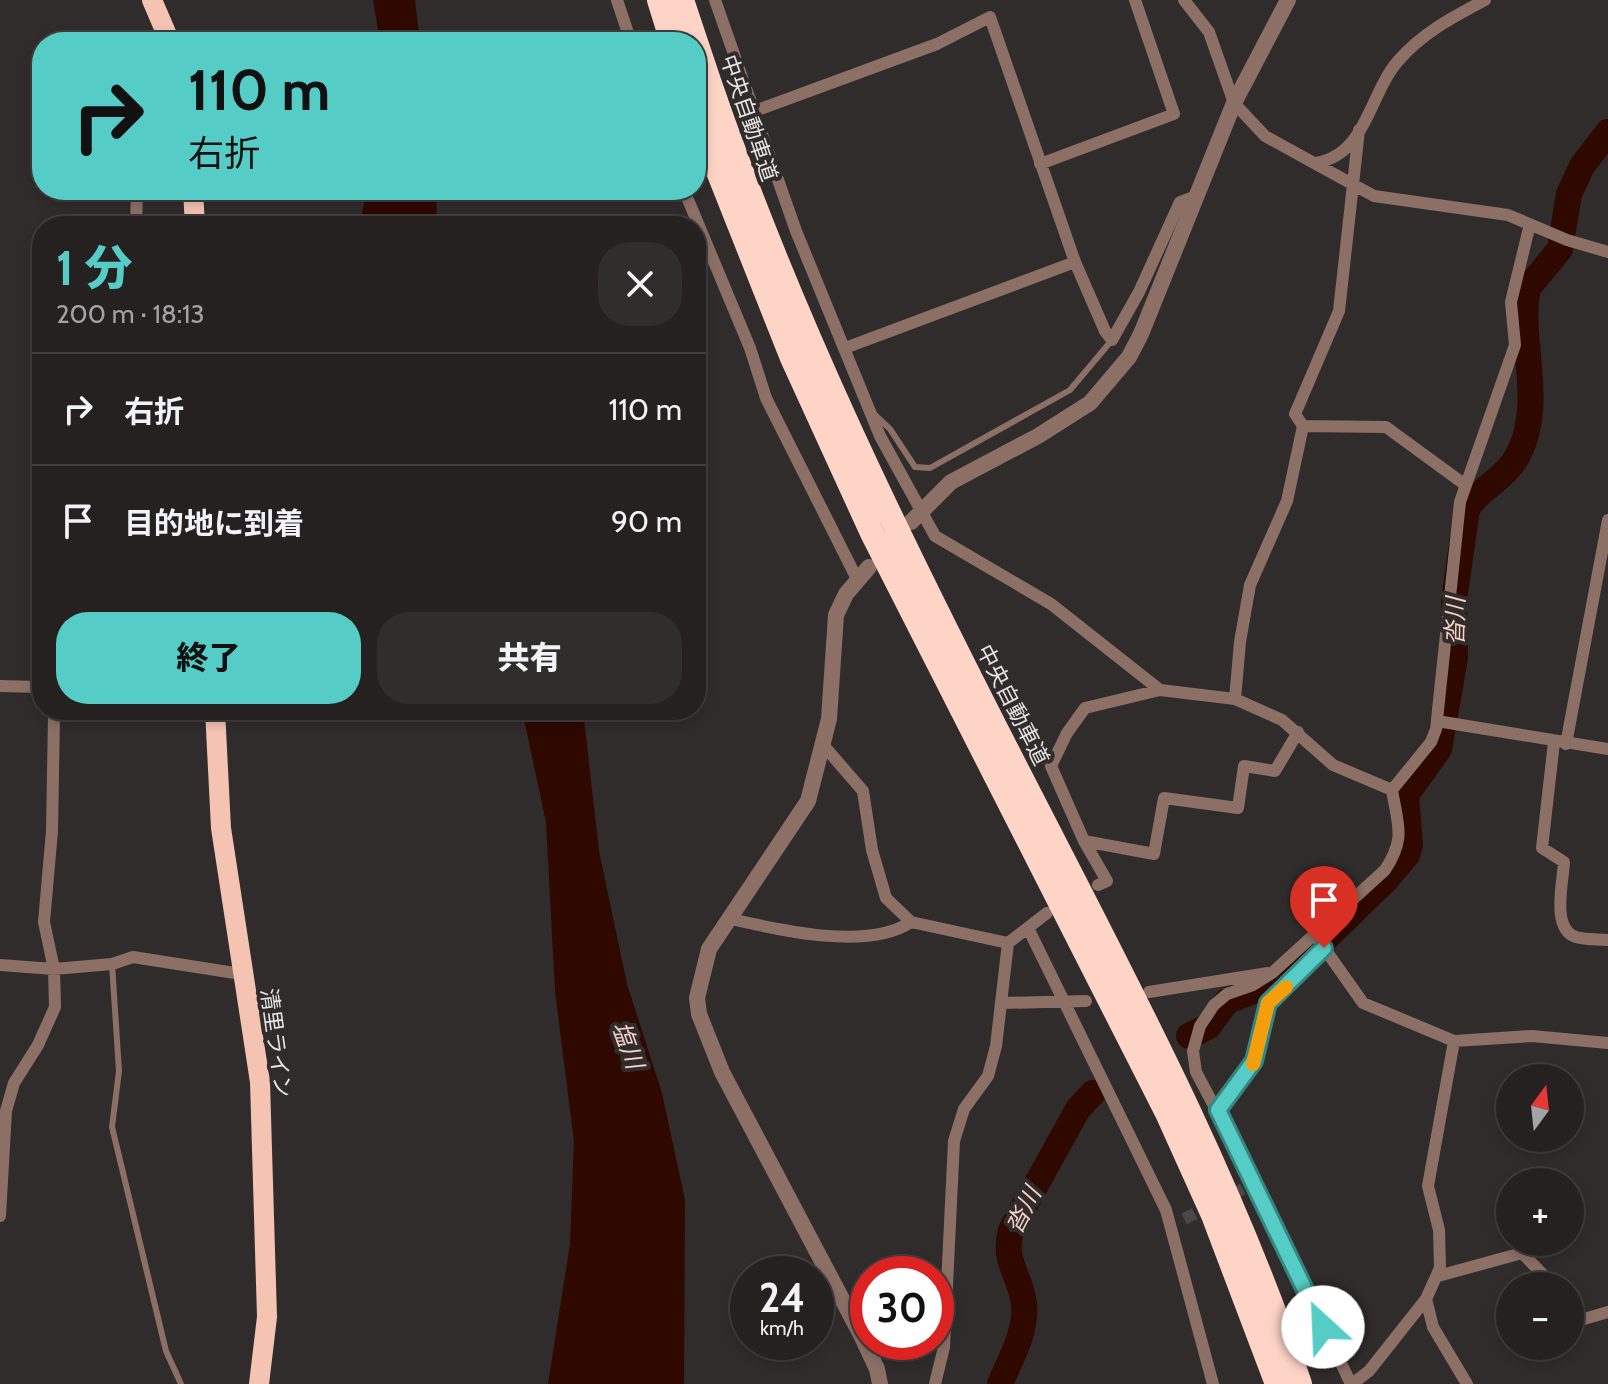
<!DOCTYPE html>
<html lang="ja">
<meta charset="utf-8">
<style>
:root{--surface:#242120;--page:#302e2d;--text:#f1f3f6;--muted:#a3a3a5;--line:#413e3e;--accent:#55cdc6}
body{margin:0;font-family:Cabin,"Noto Sans JP",sans-serif;background:var(--page);color:var(--text);height:100vh;display:flex;flex-direction:column;font-size:30px;white-space:nowrap}
*{box-sizing:border-box;margin:0}
p{font-size:26px;color:var(--muted)}
.icon{flex:none;width:44px;height:44px;fill:none;stroke:currentColor;stroke-width:2;stroke-linecap:round;stroke-linejoin:round}
.map{position:relative;flex:1;overflow:hidden}
.panel{position:absolute;left:32px;top:216px;width:674px;height:504px;display:flex;flex-direction:column;background:var(--surface);border-radius:32px;box-shadow:0 4px 12px #0003,0 0 0 2px var(--line)}
.panel>*{flex:none}
.banner{position:absolute;left:32px;top:32px;width:674px;height:168px;border-radius:32px;box-shadow:0 4px 12px #0003,0 0 0 2px var(--line);background:#55cdc6;color:#111;overflow:hidden}
.needle{width:52px;rotate:15deg}
.controls{position:absolute;left:1496px;top:1064px;display:grid;gap:16px}
.controls a{display:grid;place-items:center;width:88px;height:88px;border-radius:50%;background:var(--surface);box-shadow:0 4px 12px #0003,0 0 0 2px var(--line);font-size:40px}
.speed{position:absolute;left:730px;top:1256px;display:flex;gap:16px;font-size:40px;font-weight:700;text-align:center}
.speed>*{display:grid;place-content:center;width:104px;height:104px;border-radius:50%;background:var(--surface);box-shadow:0 4px 12px #0003,0 0 0 2px var(--line);line-height:1}
.speed small{font-size:20px;font-weight:400}
.speed .limit{border:12px solid #d22;background:#fff;color:#111}
.pin{position:absolute;display:grid;place-items:center;width:68px;height:68px;color:#fff;margin:-82px -34px;border-radius:50% 50% 50% 0;rotate:-45deg;box-shadow:0 0 8px #0007}
.pin .icon{rotate:45deg}
.me{position:absolute;width:88px;margin:-44px;rotate:335deg;stroke-linejoin:round;filter:drop-shadow(0 0 6px #0008)}
.turn{display:flex;align-items:center;gap:28px;height:168px;padding:0 24px;font-size:36px}
.turn .icon{width:104px;height:104px;stroke-width:2.5}
.turn b{display:block;font-size:56px;line-height:68px}
.round{display:grid;place-items:center;flex:none;width:84px;height:84px;border-radius:32px;background:var(--page)}
.head{display:flex;align-items:center;justify-content:space-between;height:136px;padding:0 24px}
h1{font-size:48px;font-weight:800;line-height:60px;color:var(--accent)}
.primary-button{display:flex;gap:16px;margin-top:auto;padding:16px 24px}
.primary-button a{flex:1;height:92px;border-radius:32px;background:var(--accent);color:#111;font-size:32px;font-weight:800;line-height:92px;text-align:center}
.primary-button a+a{background:var(--page);color:var(--text)}
ul{padding:0;list-style:none}
li{display:flex;align-items:center;gap:24px;height:112px;padding:0 24px;border-top:2px solid var(--line)}
li div{flex:1}
li b{display:block;font-size:30px}
li em{font-style:normal}
.map>svg:first-child{display:block}
</style>
<div class="map">
<svg width="1608" height="1384" viewBox="0 0 1608 1384">
<rect width="100%" height="100%" fill="#302c2b"/>
<!-- water -->
<path fill="#2f0800" d="M373 0H415L420 42H380Z
M367 190H436L437 226H359Z
M522 710H583L599 851 627 984 662 1093 685 1200 684 1384H548L570 1244 574 1141 555 991 546 822Z"/>
<g fill="none" stroke-linecap="round" stroke-linejoin="round">
<!-- river -->
<path stroke="#2f0800" stroke-width="26" d="M1189 1036 1209 1026 1227 1001 1283 980 1386 880 1407 855 1410 845 1406 795 1439 749 1455 658 1454 600 1467 509C1480 488 1506 478 1518 455 1546 401 1517 340 1528 288L1560 249 1569 194 1582 166 1608 132
M1000 1384C1010 1360 1027 1331 1024 1304 1021 1275 1002 1262 1011 1230L1078 1109 1093 1093"/>
<!-- minor-tunnel -->
<path stroke="#4b4746" stroke-width="12" stroke-dasharray="12 6" stroke-linecap="butt" d="M1184 1219 1245 1188"/>
<!-- service -->
<path stroke="#8c7066" stroke-width="6" d="M874 414 890 429 915 467 930 468 1070 390 1112 340
M112 964 119 1071 112 1127 166 1351 181 1384"/>
<!-- minor -->
<path stroke="#8c7066" stroke-width="12" d="M617 0 631 42
M715 0 796 231 880 436 935 536 1051 604 1160 690
M1184 0 1209 32 1234 103 1265 136 1374 196 1508 215 1567 240 1608 252
M752 112 937 44 990 17 1075 262 1105 331 1112 340 1139 292 1180 202 1196 196
M1316 163C1367 154 1368 96 1398 61 1422 33 1453 17 1485 0
M1040 164 1174 114 1135 0
M684 190 750 348 766 398 857 579
M136 226 137 190
M845 348 1075 262
M1303 426 1386 427 1464 484
M42 629 39 687 42 693
M0 686 39 687
M1235 699 1240 642 1250 585 1287 501 1303 426 1295 414 1339 311 1359 130
M1437 721 1608 749
M1554 742 1542 848 1564 862C1563 883 1551 929 1576 937 1586 940 1598 939 1608 940
M1566 744 1608 520
M824 746 863 791 872 850 886 898 911 922 1008 943
M1084 841 1051 766 1067 733 1085 708 1160 690 1235 699 1282 720 1333 765 1392 790
M1098 885 1107 881 1084 841 1154 854 1164 798 1238 808 1244 766 1275 771 1298 732
M731 919C779 930 868 951 911 922
M1028 928 1166 1210 1213 1384
M1315 935 1363 1003 1454 1041 1428 1186 1439 1230 1440 1268 1426 1299 1369 1371 1352 1384
M0 965 54 969 112 964 133 957 241 974
M1149 992 1268 973
M1001 1003 1086 1001
M1454 1041 1532 1036 1608 1043
M1218 1110 1254 1061 1268 1003 1324 948
M0 1216 6 1111 14 1083 38 1045 55 1007 54 969 44 922 52 831 54 716 51 710
M1438 1276 1522 1253 1554 1286
M1426 1299 1433 1327 1467 1384
M1570 1310 1577 1321 1608 1312
M935 1384 944 1347 954 1141 964 1109 988 1076 996 1046 1008 943 1047 913
M1351 1384 1255 1183 1196 1072 1193 1051 1200 1026 1214 1005 1227 994 1253 985 1272 973 1385 870C1406 838 1398 826 1392 790L1431 742 1436 729 1460 502 1515 345 1511 302 1530 224"/>
<!-- tertiary -->
<path stroke="#8c7066" stroke-width="16" d="M911 522 951 482 1038 436 1090 403 1129 357 1141 334 1234 103 1288 0
M869 567 846 594 836 615 829 719 808 801 709 949 697 998 699 1014 722 1072 861 1335 877 1369 880 1384"/>
<!-- trunk -->
<path stroke="#f4c3b2" stroke-width="20" d="M152 0 170 42
M193 190 195 226
M215 710 221 828 260 1082 267 1317 259 1384"/>
<!-- motorway -->
<path stroke="#fed4c6" stroke-width="24" d="M659 0 672 42
M682 0 696 42
M696 42C780 299 899 540 1022 779 1123 976 1230 1174 1300 1384
M696 116 792 358 872 533 1167 1113 1213 1215 1277 1384"/>
</g>
<g fill="none" stroke-linecap="round" stroke-linejoin="round">
<!-- route casing -->
<g stroke="#378581" stroke-width="20">
<path id="route" d="M1323 1327 1218 1110 1254 1061 1268 1003 1324 948"/>
</g>
<!-- route -->
<use href="#route" stroke="#55cdc6" stroke-width="14"/>
<!-- slow -->
<path stroke="#f59e0b" stroke-width="14" d="M1253 1064 1268 1003 1286 987"/>
</g>
<g text-anchor="middle" dominant-baseline="central" stroke-width="8" stroke-linejoin="round" paint-order="stroke">
<!-- street labels -->
<g font-size="22" fill="#e6e3e2" stroke="#302c2b">
<text transform="translate(749 118) rotate(71)">中央自動車道</text>
<text transform="translate(1013 705) rotate(63)">中央自動車道</text>
<text transform="translate(276 1043) rotate(82)">清里ライン</text>
</g>
<!-- water labels -->
<g font-size="24" font-style="italic" fill="#f6d0c3" stroke="#302c2b">
<text transform="translate(1455 621) rotate(-89)">沓川</text>
<text transform="translate(628 1045) rotate(70)">塩川</text>
<text transform="translate(1023 1210) rotate(-63)">沓川</text>
</g>
</g>
</svg>
<div class="controls">
<a><svg class="needle" viewBox="-14 -14 28 28"><path d="M0-13l5 13h-10z" fill="#e53935"/><path d="M0 13l5-13h-10z" fill="#a3a3a5"/></svg></a>
<a>+</a>
<a>−</a>
</div>
<div class="speed"><div>24<small>km/h</small></div><div class="limit">30</div></div>
<div class="pin" style="left:1324px;top:948px;background:#d93025"><svg class="icon" aria-label="arrive" viewBox="0 0 24 24"><path d="M6 21V4h12l-3 4 3 4H6"/></svg></div>
<svg class="me" style="left:1323px;top:1327px" viewBox="-20 -20 40 40"><circle r="19" fill="#fff"/><path d="M0-13L10 11 0 6-10 11z" fill="#55cdc6"/></svg>
<div class="banner">
<div class="turn"><svg class="icon" aria-label="right" viewBox="0 0 24 24"><path d="M7 20v-9h11M14 6l5 5-5 5"/></svg><div><b>110 m</b>右折</div></div>
</div>
<section class="panel">
<div class="head"><div><h1>1 分</h1><p>200 m · 18:13</p></div><a class="round"><svg class="icon" aria-label="close" viewBox="0 0 24 24"><path d="M6 6l12 12M18 6L6 18"/></svg></a></div>
<ul>
<li><svg class="icon" aria-label="right" viewBox="0 0 24 24"><path d="M7 20v-9h11M14 6l5 5-5 5"/></svg><div><b>右折</b></div><em>110 m</em></li>
<li><svg class="icon" aria-label="arrive" viewBox="0 0 24 24"><path d="M6 21V4h12l-3 4 3 4H6"/></svg><div><b>目的地に到着</b></div><em>90 m</em></li>
</ul>
<div class="primary-button"><a>終了</a><a>共有</a></div>
</section>
</div>
